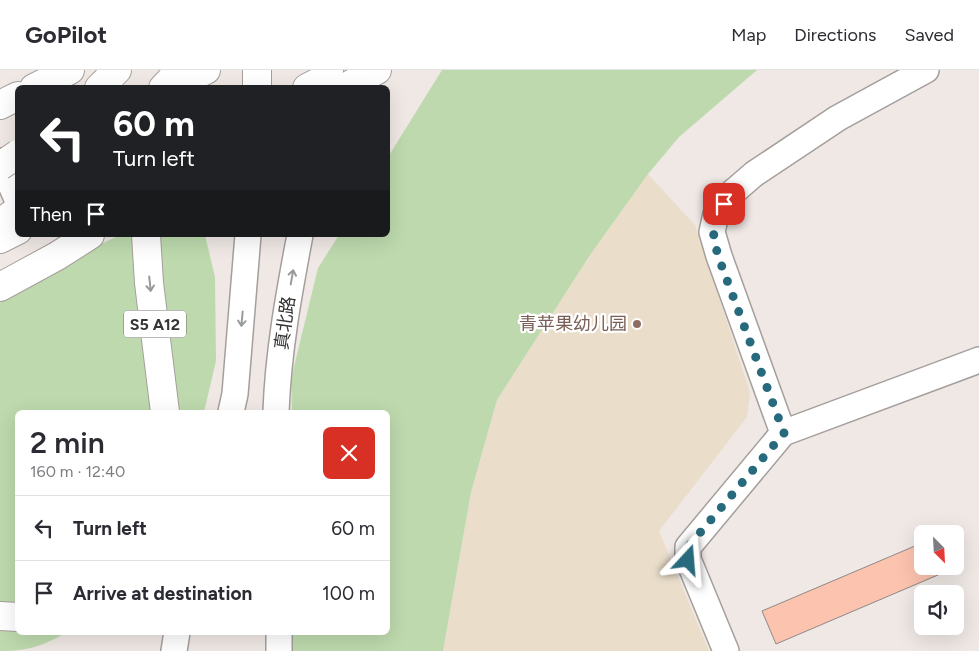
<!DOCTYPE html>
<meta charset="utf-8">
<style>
:root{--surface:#fff;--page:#f2f2f3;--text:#2b2b33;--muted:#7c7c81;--line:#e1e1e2}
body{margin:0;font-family:Figtree,"Noto Sans SC",sans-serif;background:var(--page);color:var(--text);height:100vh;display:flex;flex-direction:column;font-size:19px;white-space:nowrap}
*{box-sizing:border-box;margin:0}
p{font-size:16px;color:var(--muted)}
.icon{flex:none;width:28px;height:28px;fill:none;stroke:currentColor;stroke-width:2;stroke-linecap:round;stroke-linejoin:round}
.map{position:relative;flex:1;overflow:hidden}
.sheet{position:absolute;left:15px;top:340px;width:375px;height:225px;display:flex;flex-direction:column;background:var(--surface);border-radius:8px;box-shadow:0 5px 20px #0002}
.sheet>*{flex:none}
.top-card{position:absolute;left:15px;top:15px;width:375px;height:152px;border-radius:8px;box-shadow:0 5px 20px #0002;background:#202124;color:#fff;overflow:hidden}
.needle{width:32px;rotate:156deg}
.buttons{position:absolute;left:914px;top:455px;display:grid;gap:10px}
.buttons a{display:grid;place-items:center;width:50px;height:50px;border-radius:8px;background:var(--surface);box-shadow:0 5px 20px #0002;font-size:25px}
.pin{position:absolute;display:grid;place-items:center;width:42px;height:42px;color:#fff;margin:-21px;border-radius:10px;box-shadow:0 2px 8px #0006}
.me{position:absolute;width:55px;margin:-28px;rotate:19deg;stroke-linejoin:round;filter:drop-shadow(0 0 4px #0008)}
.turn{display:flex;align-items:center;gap:18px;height:105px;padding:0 15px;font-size:22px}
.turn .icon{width:65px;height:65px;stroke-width:2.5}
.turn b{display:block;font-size:35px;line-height:42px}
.then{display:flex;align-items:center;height:48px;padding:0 15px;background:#0003;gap:10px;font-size:19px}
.round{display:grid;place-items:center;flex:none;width:52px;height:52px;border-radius:8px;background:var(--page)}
.overview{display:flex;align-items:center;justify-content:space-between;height:85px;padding:0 15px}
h1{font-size:30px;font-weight:600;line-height:38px}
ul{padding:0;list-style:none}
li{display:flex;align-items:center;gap:15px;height:65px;padding:0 15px;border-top:1px solid var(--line)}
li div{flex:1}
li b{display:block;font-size:19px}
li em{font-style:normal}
header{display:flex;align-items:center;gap:30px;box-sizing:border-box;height:70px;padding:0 25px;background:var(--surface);border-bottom:1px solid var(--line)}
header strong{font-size:24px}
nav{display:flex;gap:28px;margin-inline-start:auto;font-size:18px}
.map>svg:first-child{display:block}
</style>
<header>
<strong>GoPilot</strong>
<nav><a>Map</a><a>Directions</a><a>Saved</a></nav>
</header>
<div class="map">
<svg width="979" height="581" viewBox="0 0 979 581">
<rect width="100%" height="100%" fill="#efe8e5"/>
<!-- education -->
<path fill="#eadeca" d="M648 104 695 155 750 322 747 347 659 461 709 581H443L471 422 497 330 590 185Z"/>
<!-- green -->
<path fill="#bdd9ad" d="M442 0H757L679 67 648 104 590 185 497 330 471 422 443 581H293V563L388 562V342H292L291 309 318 198 339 165H388V87Z
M120 165H205L215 207 216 291 204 342H18V562L66 563C42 576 28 581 0 581V222Z"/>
<!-- building -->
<path fill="#fcc4af" stroke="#8e8886" d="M922 473V496H959L776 574 762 541Z"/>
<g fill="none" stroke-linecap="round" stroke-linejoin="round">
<!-- minor casing -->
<g stroke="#a59f9c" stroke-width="28">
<path id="minor" d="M0 91 18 131
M231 342 235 324 248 165
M276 342C278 283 289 223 300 165
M783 363 719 186 712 162 716 144 732 123 754 104 838 48 926 0
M174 581 177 562
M279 581V562
M726 581 688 489V477L783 363 979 290"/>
</g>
<!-- major casing -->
<g stroke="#a59f9c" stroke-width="30">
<path id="major" d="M169 18 206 0
M257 18V0
M307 18 328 7 329 0
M0 169 18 160"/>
</g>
<!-- highway casing -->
<g stroke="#a59f9c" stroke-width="30">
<path id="highway" d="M34 18 70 0
M99 18 117 0
M163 18 180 0
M344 18 377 0
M0 35 18 26
M0 153 18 140
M146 165 149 213 165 342
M0 217 57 186 90 165
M0 546 18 547"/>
</g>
<!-- minor -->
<use href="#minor" stroke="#fff" stroke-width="25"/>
<!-- major -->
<use href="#major" stroke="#fff" stroke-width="28"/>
<!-- highway -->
<use href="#highway" stroke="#fff" stroke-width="28"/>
<!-- highway-bridge casing -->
<g stroke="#a59f9c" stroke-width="30" stroke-linecap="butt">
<path id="highway-bridge" d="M0 96 18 84"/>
</g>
<!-- highway-bridge -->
<use href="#highway-bridge" stroke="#fff" stroke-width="28"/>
</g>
<!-- one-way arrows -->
<defs><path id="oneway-shaft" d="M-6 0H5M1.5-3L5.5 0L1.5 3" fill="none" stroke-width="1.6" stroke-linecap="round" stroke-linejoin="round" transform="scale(1.25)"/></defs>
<g stroke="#9b9a9a">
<use href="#oneway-shaft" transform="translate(292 207) rotate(-80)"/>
<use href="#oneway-shaft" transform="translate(150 214) rotate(84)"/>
<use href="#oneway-shaft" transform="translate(242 249) rotate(95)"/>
</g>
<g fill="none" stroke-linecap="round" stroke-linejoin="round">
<!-- route -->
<path stroke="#286a7d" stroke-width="9" stroke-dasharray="0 16.2" d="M688 490V477L784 363 718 186C713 164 709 153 724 134"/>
</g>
<!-- markers -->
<circle fill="#8d6e63" stroke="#fff" stroke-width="2" cx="637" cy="254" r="5"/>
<g text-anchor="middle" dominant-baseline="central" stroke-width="4.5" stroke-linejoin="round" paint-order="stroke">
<!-- shield labels -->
<rect fill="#fff" stroke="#737271" stroke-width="1" x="124" y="240.5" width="62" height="27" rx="4"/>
<g font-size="16" font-weight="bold" fill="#373534">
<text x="155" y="254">S5 A12</text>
</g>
<!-- street labels -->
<g font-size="18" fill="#373534" stroke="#fff">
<text transform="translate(285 253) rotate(-82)">真北路</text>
</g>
<!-- education labels -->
<g font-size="18" fill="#785e54" stroke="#fff" text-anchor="end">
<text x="627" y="254">青苹果幼儿园</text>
</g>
</g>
</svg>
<div class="buttons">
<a><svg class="needle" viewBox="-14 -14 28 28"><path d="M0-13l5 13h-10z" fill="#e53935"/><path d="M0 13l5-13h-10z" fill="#7c7c81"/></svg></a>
<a><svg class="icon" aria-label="sound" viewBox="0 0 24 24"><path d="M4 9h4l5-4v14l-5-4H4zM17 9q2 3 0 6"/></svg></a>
</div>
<div class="pin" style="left:724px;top:134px;background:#d93025"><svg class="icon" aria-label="arrive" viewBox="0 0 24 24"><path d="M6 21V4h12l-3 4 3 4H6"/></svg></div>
<svg class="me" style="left:688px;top:490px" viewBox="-20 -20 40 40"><path d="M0-17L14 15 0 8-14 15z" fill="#286a7d" stroke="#fff" stroke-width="4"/></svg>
<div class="top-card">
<div class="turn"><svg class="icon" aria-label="left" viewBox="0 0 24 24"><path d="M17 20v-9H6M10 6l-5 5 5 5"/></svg><div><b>60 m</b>Turn left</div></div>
<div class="then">Then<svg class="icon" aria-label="arrive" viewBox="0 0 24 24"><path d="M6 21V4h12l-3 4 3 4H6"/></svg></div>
</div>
<section class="sheet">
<div class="overview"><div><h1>2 min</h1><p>160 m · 12:40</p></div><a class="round" style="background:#d93025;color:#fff"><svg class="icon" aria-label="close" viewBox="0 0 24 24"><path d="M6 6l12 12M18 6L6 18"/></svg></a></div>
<ul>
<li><svg class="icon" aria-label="left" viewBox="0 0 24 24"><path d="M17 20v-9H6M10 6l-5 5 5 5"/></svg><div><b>Turn left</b></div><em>60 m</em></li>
<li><svg class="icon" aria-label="arrive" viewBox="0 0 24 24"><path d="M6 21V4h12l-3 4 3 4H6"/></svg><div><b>Arrive at destination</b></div><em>100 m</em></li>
</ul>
</section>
</div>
